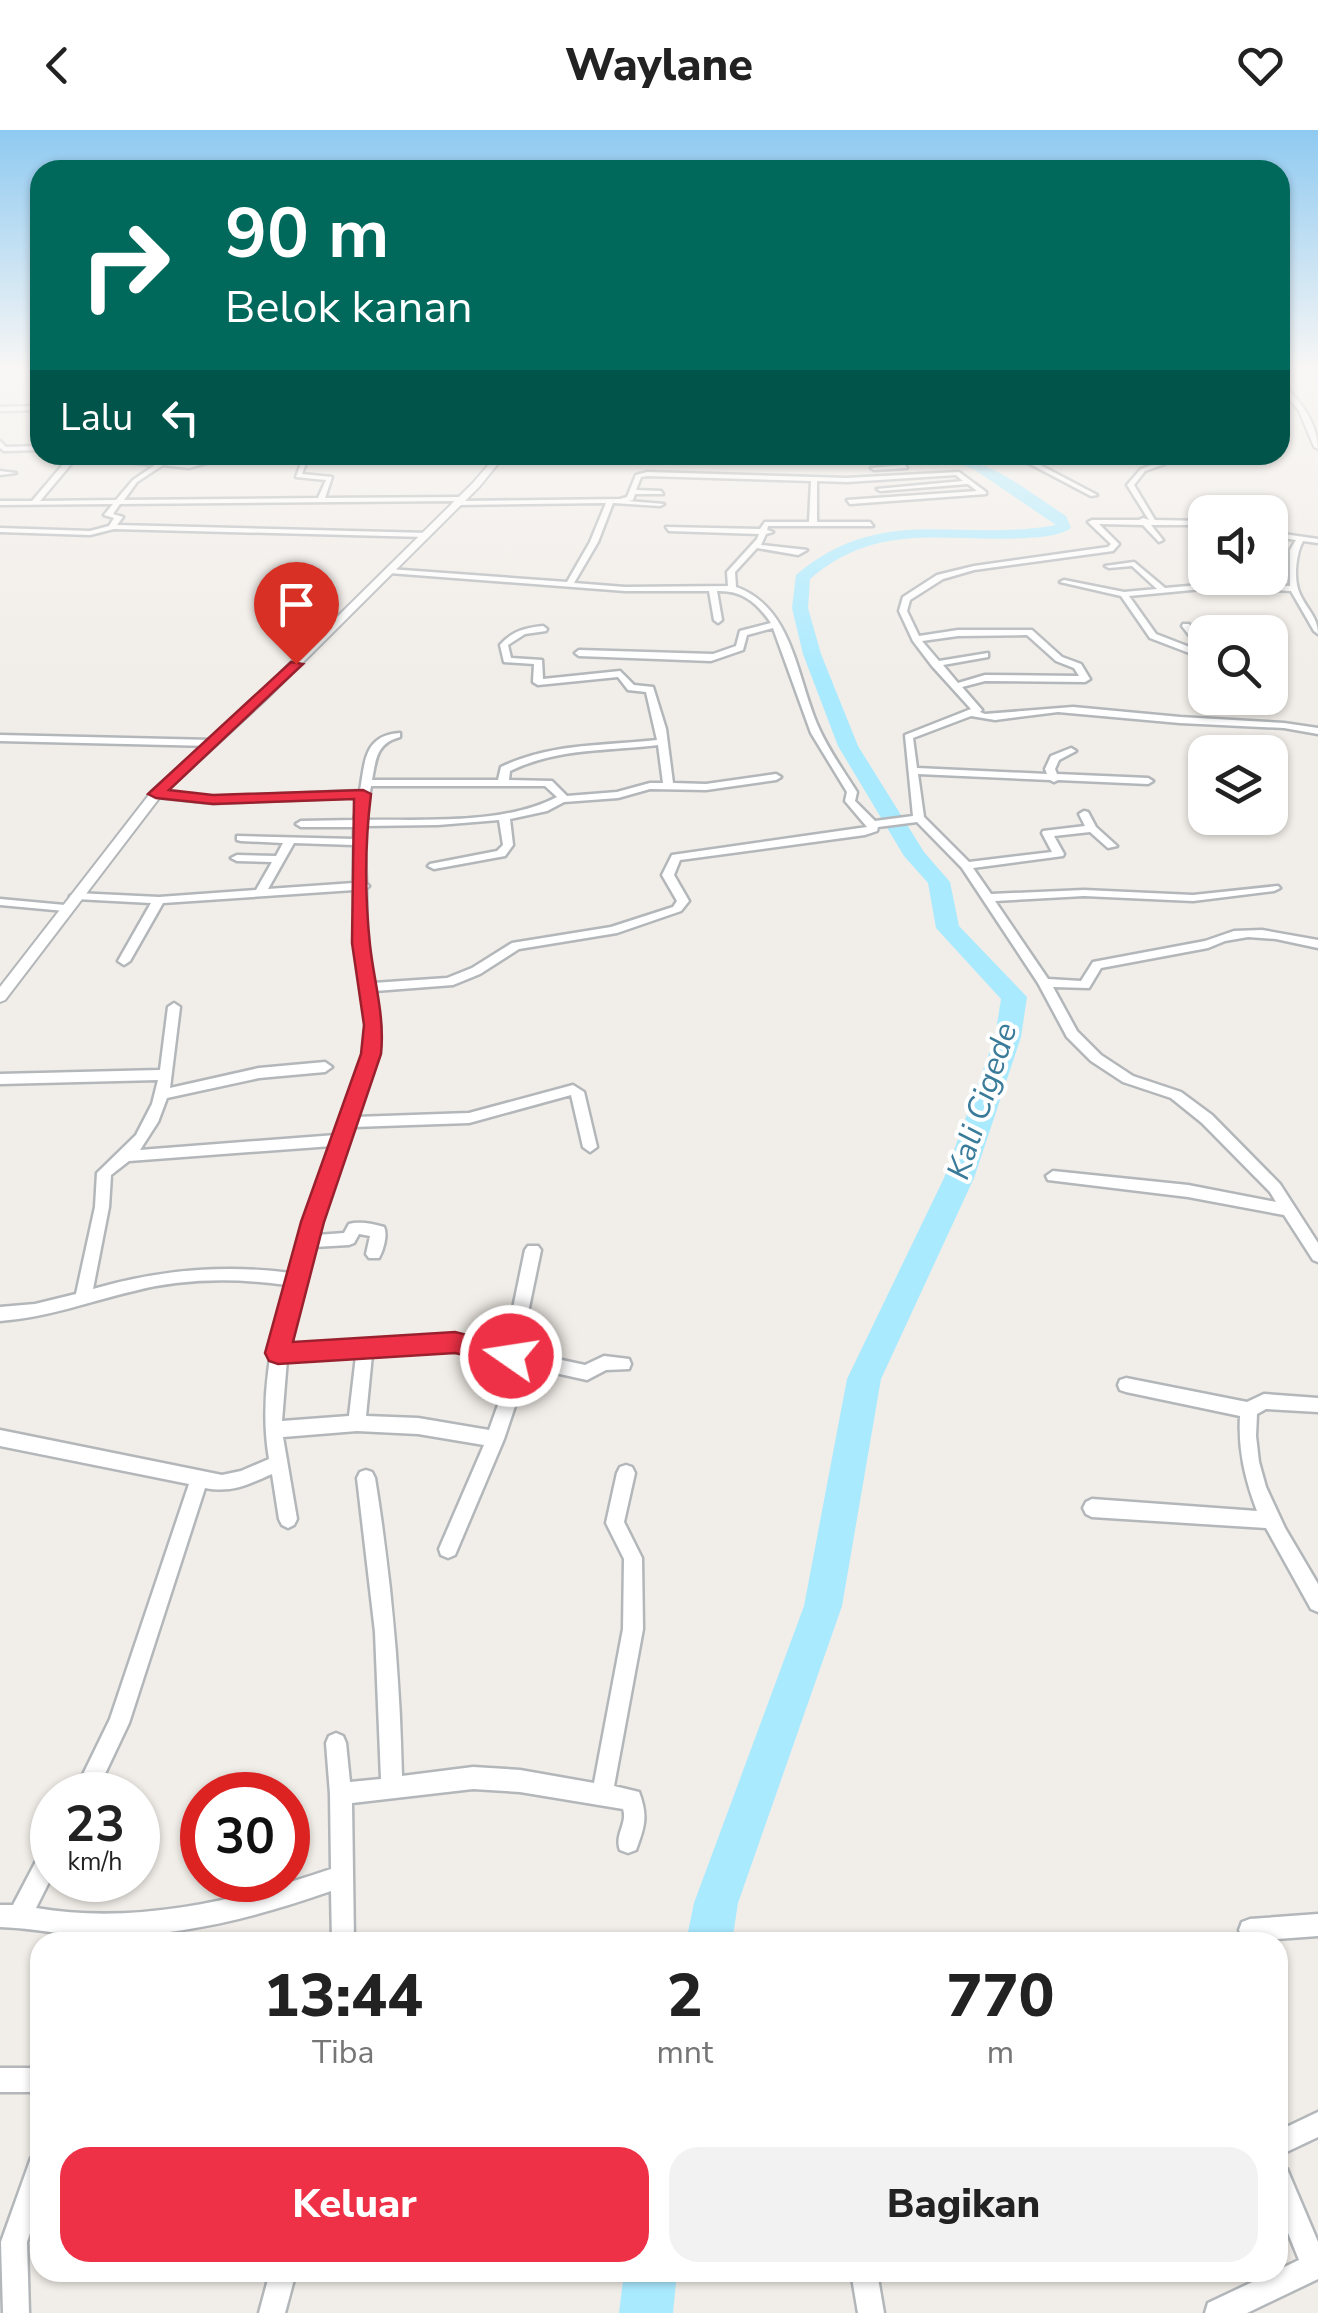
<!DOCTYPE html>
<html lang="id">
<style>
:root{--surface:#fff;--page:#f2f2f2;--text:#222;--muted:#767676;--accent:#ee3146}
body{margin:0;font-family:"Nunito Sans",sans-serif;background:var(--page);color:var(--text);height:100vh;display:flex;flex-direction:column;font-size:38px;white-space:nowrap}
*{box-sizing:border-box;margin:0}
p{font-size:32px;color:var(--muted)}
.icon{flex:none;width:55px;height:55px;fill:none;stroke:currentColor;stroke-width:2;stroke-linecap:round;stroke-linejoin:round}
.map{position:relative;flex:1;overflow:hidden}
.side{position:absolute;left:30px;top:1802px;width:1258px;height:350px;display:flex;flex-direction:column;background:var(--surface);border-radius:30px;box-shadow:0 2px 8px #0004}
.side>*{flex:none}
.top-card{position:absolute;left:30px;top:30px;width:1260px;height:305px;border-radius:30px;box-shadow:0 2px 8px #0004;background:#00695c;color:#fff;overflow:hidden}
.controls{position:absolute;left:1188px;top:365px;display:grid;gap:20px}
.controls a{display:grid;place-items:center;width:100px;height:100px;border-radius:20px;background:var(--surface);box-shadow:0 2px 8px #0004;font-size:50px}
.speed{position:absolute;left:30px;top:1642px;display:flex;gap:20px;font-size:50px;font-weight:700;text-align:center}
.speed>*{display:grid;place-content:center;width:130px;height:130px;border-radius:50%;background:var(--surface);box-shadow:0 2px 8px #0004;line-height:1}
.speed small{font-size:25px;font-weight:400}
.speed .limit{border:15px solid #d22;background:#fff;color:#111}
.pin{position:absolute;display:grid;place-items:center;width:85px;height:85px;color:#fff;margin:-102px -42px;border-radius:50% 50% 50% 0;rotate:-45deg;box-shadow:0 0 10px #0007}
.pin .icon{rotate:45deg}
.me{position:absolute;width:110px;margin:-55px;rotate:283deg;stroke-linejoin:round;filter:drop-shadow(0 0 8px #0008)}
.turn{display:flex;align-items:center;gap:35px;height:210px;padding:0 30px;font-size:45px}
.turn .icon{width:130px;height:130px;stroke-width:2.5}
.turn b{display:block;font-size:70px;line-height:85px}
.then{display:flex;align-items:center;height:95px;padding:0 30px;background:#0003;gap:20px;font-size:38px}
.eta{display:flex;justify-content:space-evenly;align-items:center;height:170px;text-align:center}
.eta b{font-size:60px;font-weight:800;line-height:70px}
.action{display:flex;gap:20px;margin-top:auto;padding:20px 30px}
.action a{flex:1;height:115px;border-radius:30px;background:var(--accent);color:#fff;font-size:40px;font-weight:800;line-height:115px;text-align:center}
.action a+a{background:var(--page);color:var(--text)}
header{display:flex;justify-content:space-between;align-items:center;height:130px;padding:0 30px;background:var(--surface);font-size:45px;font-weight:800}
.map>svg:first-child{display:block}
</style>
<header><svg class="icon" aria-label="back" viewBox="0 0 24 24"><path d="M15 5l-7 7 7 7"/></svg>Waylane<svg class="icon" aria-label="heart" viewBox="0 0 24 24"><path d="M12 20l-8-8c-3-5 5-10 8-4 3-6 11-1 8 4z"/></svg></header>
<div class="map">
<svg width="1318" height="2183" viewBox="0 0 1318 2183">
<rect width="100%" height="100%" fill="#f1ede8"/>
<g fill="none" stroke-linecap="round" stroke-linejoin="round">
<!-- river -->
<path fill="#aaeaff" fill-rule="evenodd" d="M936 325C986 325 1026 360 1066 386L1071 398C1060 406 1041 407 1026 408 944 413 879 390 810 449L808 478 821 524 858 616 924 722 950 752 959 796 1027 867 1021 907 974 1048 881 1249 842 1476 738 1773 732 1812H686L694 1773 804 1476 847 1249 944 1048 995 907 1001 869 936 798 928 753 904 726 838 616 803 524 792 478 796 445C882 372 958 413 1056 395L975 340Z
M624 2142H677L673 2183H619Z"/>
<!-- minor casing -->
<g stroke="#b3b7ba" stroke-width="5">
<path id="minor" d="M1292 265 1294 268 1280 271V267Z
M40 276V280L0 281V277Z
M0 311 6 317 40 316V320L4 321 0 318Z
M71 325 189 334 223 325H234L189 338 163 335 137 352 124 370 318 368 326 350 296 347 301 333 278 329 280 326 307 330 302 344 332 347 325 368 459 367 463 369 460 371 620 369 627 367 636 345 647 342 847 348 959 342 986 362V364L850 374 847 370 977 361 968 354 880 361 877 359 963 351 956 345 847 352 817 351V392H870L873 396H768L767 400 773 402 766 404 761 415 807 420 798 425 757 418 735 442 736 457C792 477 796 544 817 594 827 618 843 640 857 662L855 671 875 691 913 686 905 605 971 579 932 536 913 511 899 481 903 467 937 445 974 436 1108 417 1111 414 1088 392 1092 390H1139L1143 388 1149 390 1127 355 1141 339 1159 332 1156 325H1162L1165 334 1145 341 1134 355 1155 390 1205 391V395H1151L1163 410 1159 412 1143 395 1099 394 1119 414 1113 421 974 440 943 449 910 470 907 481 919 506 958 500H1032L1062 527 1081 534 1090 549 1085 552 985 551 962 557 982 580 980 582 985 584 1073 577 1180 587 1284 593 1318 598V604L1284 598 1180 593 1058 582 995 590 971 586 913 608 917 638 1047 644 1045 639 1051 626 1071 618 1076 621 1059 630 1055 639 1057 644 1148 648 1153 651 1148 654 1058 650 1054 652 1050 650 918 644 924 687 969 732 1052 722 1042 703 1043 701 1085 696 1079 684 1084 681 1088 682 1096 697 1117 716 1108 718 1090 702 1054 706 1064 724 1063 726 973 738 991 764 1084 760 1193 765 1278 756 1280 758 1274 761 1193 771 1084 766 995 771 1048 849 1081 851 1093 832 1205 811 1234 801 1262 800 1318 810V818L1276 809 1248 807 1225 811 1208 818 1101 838 1089 858 1053 857 1077 901 1101 925 1133 946 1181 962 1212 985 1280 1054 1318 1113V1132L1313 1130 1284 1085 1188 1067 1048 1050 1046 1046 1053 1041 1188 1055 1276 1072 1270 1062 1202 993 1171 968 1123 952 1091 931 1067 907 1038 853 962 738 917 692 878 697 877 701 865 705 680 730 674 745 689 771 681 781 617 803 519 819 480 844 453 855 375 861 380 895 378 924 356 987 469 983 573 955 584 962 597 1017 590 1022 583 1017 571 965 469 993 353 997 317 1105 344 1103 349 1094C359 1091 374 1094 384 1097 388 1105 383 1121 379 1128H369L366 1124 370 1106 359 1104 354 1113 349 1115 314 1117 289 1206 288 1215 455 1206 505 1217 525 1120 528 1116H538L541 1120 520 1221 585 1235 604 1226 629 1229 631 1234 629 1239 606 1240 587 1250 528 1237 504 1309 455 1425 448 1428 441 1425 439 1419 484 1315 418 1304 357 1301 283 1307 297 1389 294 1395 288 1398 282 1395 279 1389 272 1344C247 1355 232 1363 205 1358L129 1593 95 1665H73L110 1589 189 1354 0 1316V1300L222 1345 241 1341 269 1329C259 1270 271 1211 287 1155 236 1148 184 1148 134 1161 87 1172 50 1187 0 1191V1177L35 1174 76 1164 95 1077 97 1043 136 1005 152 974 158 950 0 954V944L160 940 168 877 174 873 180 877 170 958 259 938 325 932 332 937 325 942 259 948 167 968 158 992 140 1020 336 1005 364 924 368 895 355 813 354 760 163 773 130 831 124 835 118 831 151 773 76 769 70 766 76 763 159 767 256 760 272 732 237 731 231 728 237 725 276 726 283 713 241 711 237 710V706L354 709V697H301L296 694 301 691 354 690 359 667 213 673 156 667 152 666V662L213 667 360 661C365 632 364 605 400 603V607C377 613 376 628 372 650H498L501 637C551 613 604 616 657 610L646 562 628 560 618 547 538 555 533 552 534 534 504 532 500 515C512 501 525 498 543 496L547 499 546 501 525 504 508 515 511 528 542 530 543 549 620 541 634 555 653 557 666 599 673 653 706 654 776 644 781 647 776 650 706 660 650 659 618 668 564 672 547 681 510 689 513 715 505 726 434 739 428 736 430 734 497 721 503 715 499 690 438 695 364 696 366 753 369 756 366 759 367 813 373 853 447 848 472 838 512 813 611 797 673 777 677 771 662 745 672 725 867 697 845 671 847 662 811 603 773 498 747 505 743 520 711 531 579 526 575 523 579 520 713 524 736 516 740 501 771 493C757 473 743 460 717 461L722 490 718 493 714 490 709 461H625L389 443 385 441 389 439 567 452 590 412 606 373 456 375 452 373 455 371 120 374 113 384 123 387 117 395 428 403 425 407 114 399 90 405 0 402V398L90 401 109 396 114 388 104 385 113 374 0 375V371H32ZM77 327 155 335 133 350 116 370 40 371ZM647 346 811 351 809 392H765L760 399 666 397 669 401 759 404 757 409 727 442 728 456 625 457 574 453 598 412 613 373 660 376 664 374 628 371 633 370 635 364H663L661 361 636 360 641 347ZM1027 505 1056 531 1074 538 1079 546 985 545 958 553 943 535 988 527V523L939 531 922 511 958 506ZM658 615 663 653H650L617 662 567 666 552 651 509 650 510 641C557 618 608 621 658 615ZM371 656H545L557 667C504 695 424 689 365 690ZM294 713 354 715V753L268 759ZM332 1016 291 1143C222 1134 159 1140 93 1159L109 1077 111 1045 129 1031ZM455 1220 513 1233 489 1300 418 1288 366 1286 372 1225ZM356 1226 349 1286 282 1291 287 1229Z
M1013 325H1021L1097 365 1091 366Z
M905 335 907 338 874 340 871 338Z
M0 341 16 343 0 345Z
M1270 402 1318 409V413L1303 411C1296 423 1294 446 1298 459 1303 476 1318 485 1318 504L1314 501 1291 461 1223 457 1129 466 1156 504 1205 523V529L1150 508 1121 466 1060 452 1064 450 1124 462 1157 459 1132 436 1109 438 1105 436 1134 432 1165 458 1223 453 1290 456V420L1296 410 1270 406Z
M1183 494H1189L1205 514V519H1200L1182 496Z
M1270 552 1280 555 1282 557 1277 560 1270 558Z
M0 605 212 610 217 613 212 616 0 611Z
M0 769 65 775 71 778 65 781 0 775Z
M1126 1248 1247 1272 1264 1264 1318 1268V1282L1266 1279 1257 1284 1256 1306 1259 1332 1266 1357 1285 1398 1318 1454V1482L1311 1479 1266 1398 1092 1387 1086 1384 1083 1378 1086 1372 1092 1369 1257 1381C1245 1349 1238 1320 1240 1286L1126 1262 1120 1260 1118 1255 1120 1250Z
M626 1335 632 1337 635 1343 624 1392 642 1428 643 1499 614 1656 639 1662C648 1686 645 1696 636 1720L628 1723 620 1720C614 1705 628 1693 623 1679L520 1662 473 1659 352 1673 354 1812H332L331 1761C257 1787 180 1807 101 1806 67 1806 34 1798 0 1797V1775H13L44 1716 52 1713V1746L36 1778C135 1795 237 1771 331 1739L330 1664 326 1613 329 1606 336 1603 343 1606 346 1613 350 1652 381 1649 375 1502 357 1348 360 1342 366 1340 372 1342 375 1348C391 1447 400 1546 402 1646L473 1637 520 1640 594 1653 623 1499 624 1429 606 1393 617 1343 620 1337Z
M1318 1784V1806L1250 1811 1242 1808 1239 1800 1242 1792 1250 1789Z
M0 1938H40V1962H0Z
M1318 1982V2007L1278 2026V2001Z
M40 2024V2074L27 2112 29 2183H3L1 2112 31 2028Z
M1278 2035 1287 2039 1318 2112V2149L1247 2183H1205L1208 2173 1299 2130 1278 2078Z
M270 2142H296L285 2183H259Z
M851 2142H877L884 2183H858Z"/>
</g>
<!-- tertiary casing -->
<g stroke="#b3b7ba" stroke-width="4">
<path id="tertiary" d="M1280 252C1299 268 1318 293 1318 319L1314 317 1299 281 1280 258Z
M497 325H505L479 357 266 569 160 667 5 870 0 872V857L152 661 258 565 473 353Z"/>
</g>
<!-- minor -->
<use href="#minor" fill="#fff" fill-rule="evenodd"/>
<!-- tertiary -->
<use href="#tertiary" fill="#fff" fill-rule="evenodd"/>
</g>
<!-- sky -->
<linearGradient id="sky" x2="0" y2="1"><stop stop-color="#8fcaf1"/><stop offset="0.44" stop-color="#f9f7f5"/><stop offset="1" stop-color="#f9f7f5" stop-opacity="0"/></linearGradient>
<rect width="1318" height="546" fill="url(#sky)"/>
<!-- route -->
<path fill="#ee3146" stroke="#9b202e" stroke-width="2.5" d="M291 532 303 534 169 660 213 665 363 660 371 664C365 712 365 767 370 815 374 852 385 886 381 924L324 1092 293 1212 455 1202 520 1218 523 1226 520 1233 511 1236 455 1223 278 1234 269 1231 265 1223 301 1092 361 924 364 895 352 813 354 669 213 674 156 668 148 664Z"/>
<g text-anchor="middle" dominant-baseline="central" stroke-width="8" stroke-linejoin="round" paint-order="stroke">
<!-- water labels -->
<g font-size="32" font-style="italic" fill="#3a7b9a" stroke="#fff">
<text transform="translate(982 971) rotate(-72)">Kali Cigede</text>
</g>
</g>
</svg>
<div class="controls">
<a><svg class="icon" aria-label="sound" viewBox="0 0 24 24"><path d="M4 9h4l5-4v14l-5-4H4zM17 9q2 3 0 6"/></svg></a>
<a><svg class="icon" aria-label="search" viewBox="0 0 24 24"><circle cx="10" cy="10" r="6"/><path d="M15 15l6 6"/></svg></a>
<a><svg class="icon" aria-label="layers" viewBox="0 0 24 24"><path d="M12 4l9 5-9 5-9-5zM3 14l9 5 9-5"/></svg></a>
</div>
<div class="speed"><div>23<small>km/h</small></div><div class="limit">30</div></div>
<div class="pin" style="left:296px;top:534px;background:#d93025"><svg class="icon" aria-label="arrive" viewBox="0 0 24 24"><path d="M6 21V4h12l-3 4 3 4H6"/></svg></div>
<svg class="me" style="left:511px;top:1226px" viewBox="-20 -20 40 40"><circle r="17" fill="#ee3146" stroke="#fff" stroke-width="3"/><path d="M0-11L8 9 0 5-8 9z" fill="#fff"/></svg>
<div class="top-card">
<div class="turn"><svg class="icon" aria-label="right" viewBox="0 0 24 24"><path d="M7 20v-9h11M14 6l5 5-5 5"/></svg><div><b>90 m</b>Belok kanan</div></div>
<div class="then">Lalu<svg class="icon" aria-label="left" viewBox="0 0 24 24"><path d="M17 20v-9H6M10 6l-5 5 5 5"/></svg></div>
</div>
<section class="side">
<div class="eta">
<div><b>13:44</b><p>Tiba</p></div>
<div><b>2</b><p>mnt</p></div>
<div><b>770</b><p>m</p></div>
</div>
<div class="action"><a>Keluar</a><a>Bagikan</a></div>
</section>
</div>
